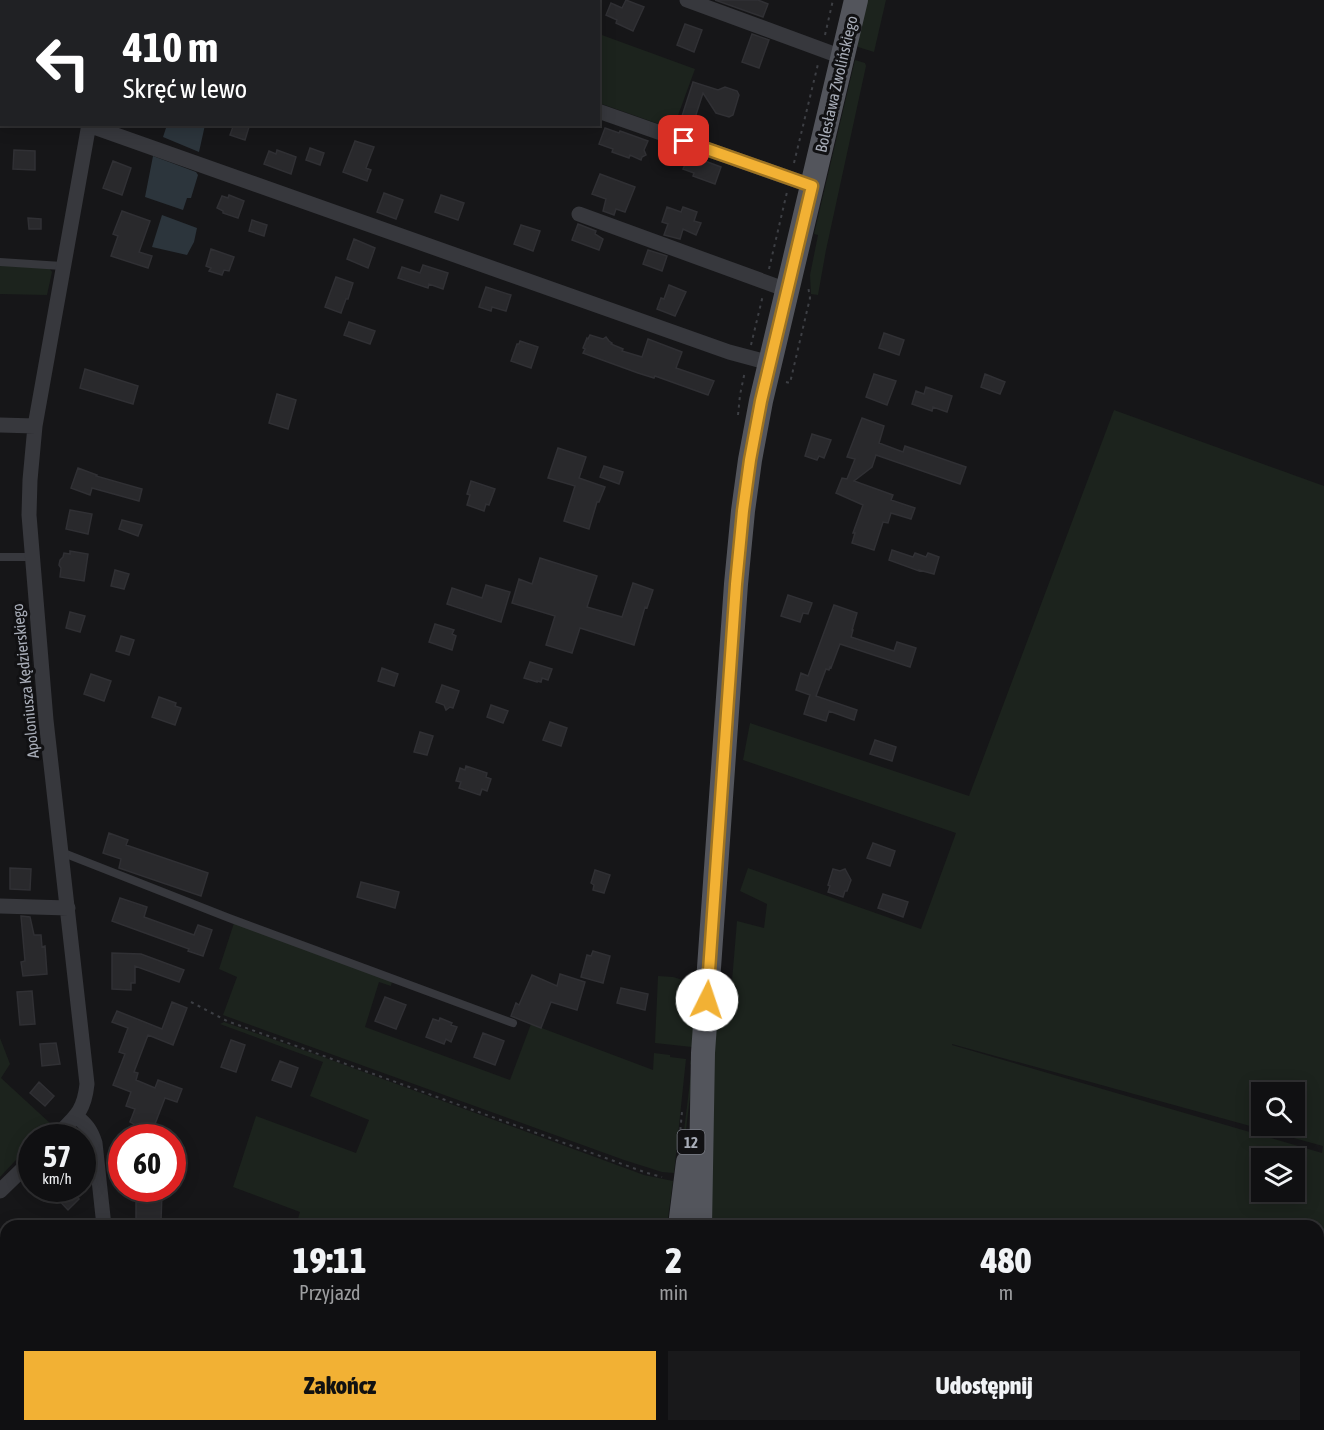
<!DOCTYPE html>
<html lang="pl">
<meta charset="utf-8">
<style>
:root{--surface:#101012;--page:#19191b;--text:#f1f3f6;--muted:#9c9d9f;--line:#303032;--accent:#f2b134}
body{margin:0;font-family:"Asap Condensed",sans-serif;background:var(--page);color:var(--text);height:100vh;display:flex;flex-direction:column;font-size:22px;white-space:nowrap}
*{box-sizing:border-box;margin:0}
p{font-size:20px;color:var(--muted)}
.icon{flex:none;width:33px;height:33px;fill:none;stroke:currentColor;stroke-width:2;stroke-linecap:round;stroke-linejoin:round}
.map{position:relative;flex:1;overflow:hidden}
.drawer{position:absolute;left:0px;top:1220px;width:1324px;height:212px;display:flex;flex-direction:column;background:var(--surface);border-radius:18px 18px 0 0;box-shadow:0 3px 15px #0003,0 0 0 2px var(--line)}
.drawer>*{flex:none}
.hud{position:absolute;left:0px;top:0px;width:600px;height:126px;box-shadow:0 3px 15px #0003,0 0 0 2px var(--line);background:#202124;color:#fff;overflow:hidden}
.controls{position:absolute;left:1251px;top:1082px;display:grid;gap:12px}
.controls a{display:grid;place-items:center;width:54px;height:54px;border-radius:0px;background:var(--surface);box-shadow:0 3px 15px #0003,0 0 0 2px var(--line);font-size:30px}
.speed{position:absolute;left:18px;top:1124px;display:flex;gap:12px;font-size:30px;font-weight:700;text-align:center}
.speed>*{display:grid;place-content:center;width:78px;height:78px;border-radius:50%;background:var(--surface);box-shadow:0 3px 15px #0003,0 0 0 2px var(--line);line-height:1}
.speed small{font-size:15px;font-weight:400}
.speed .limit{border:9px solid #d22;background:#fff;color:#111}
.pin{position:absolute;display:grid;place-items:center;width:51px;height:51px;color:#fff;margin:-26px;border-radius:12px;box-shadow:0 3px 9px #0006}
.me{position:absolute;width:66px;margin:-33px;rotate:4deg;stroke-linejoin:round;filter:drop-shadow(0 0 4px #0008)}
.turn{display:flex;align-items:center;gap:21px;height:126px;padding:0 24px;font-size:27px}
.turn .icon{width:78px;height:78px;stroke-width:2.5}
.turn b{display:block;font-size:42px;line-height:51px}
.eta{display:flex;justify-content:space-evenly;align-items:center;height:102px;text-align:center}
.eta b{font-size:36px;font-weight:800;line-height:42px}
.primary-button{display:flex;gap:12px;margin-top:auto;padding:12px 24px}
.primary-button a{flex:1;height:69px;border-radius:0px;background:var(--accent);color:#111;font-size:24px;font-weight:800;line-height:69px;text-align:center}
.primary-button a+a{background:var(--page);color:var(--text)}
.map>svg:first-child{display:block}
</style>
<div class="map">
<svg width="1324" height="1430" viewBox="0 0 1324 1430">
<rect width="100%" height="100%" fill="#161618"/>
<!-- green -->
<path fill="#1c231d" fill-rule="evenodd" d="M0 0H35V2H2V69H0Z
M864 0H886L874 52 858 47 855 40Z
M599 34 695 69 673 129 599 103Z
M855 60 865 63 866 66 826 250 818 295 811 294 810 275 818 235 814 234Z
M0 265 49 268 52 272 47 295 0 294Z
M1114 410 1324 486V1430H704L700 1425H1318V1226L706 1225 716 980 732 981 737 921 764 928 767 904 740 891 748 868 921 929 956 833 743 760 750 723 969 796ZM952 1044 1323 1146 1322 1153 952 1045ZM1262 1092H1294V1125H1262ZM1262 1158H1294V1191H1262Z
M234 923 392 981 391 986 379 982 365 1027 510 1080 531 1024 653 1070 654 1053 670 1055V1057L686 1059 674 1173 662 1172 624 1160 223 1015 237 977 219 969Z
M658 976 673 977 696 984 692 1047 655 1043Z
M224 1022 323 1057 644 1175 673 1181 667 1225H296L300 1212 233 1187 256 1116 356 1153 369 1120 310 1096 323 1062 220 1024Z
M0 1038 10 1064 1 1078 51 1124 39 1137H32L31 1144 0 1177Z
M691 1059 694 1063 685 1138 684 1139 680 1171 679 1172 692 1065 690 1064Z
M6 1276V1358L0 1350V1282Z
M503 1425H541L540 1430H521Z"/>
<!-- water -->
<path fill="#2c353c" d="M167 125H205L199 152 163 137Z
M153 156 196 172 198 175 191 198H187L183 210 145 197Z
M162 215 197 228 194 242 187 255 152 247Z"/>
<!-- building -->
<path fill="#29292c" stroke="#303034" stroke-width="1.5" d="M626 0 644 7 633 31 616 23 617 20 606 15 611 3 622 8Z
M715 0H758L768 4 763 17Z
M685 24 702 30 694 52 677 45Z
M752 34 769 40 759 68 742 62Z
M693 82 718 90 725 87 737 91 739 95 733 115 729 117 716 113 703 93 694 121 682 116Z
M234 124H241L249 127 245 140 230 135Z
M605 128 619 133 620 131 648 141 644 150 646 155 642 157 641 160 630 155 629 158 612 152 613 149 599 144Z
M355 141 374 147 366 168 371 170 367 181 343 172Z
M310 148 324 153 320 165 306 160Z
M14 150 35 151V170L13 169Z
M277 150 296 157 291 174 264 164 269 151 276 154Z
M689 155 721 167 715 184 693 176 694 173 683 169Z
M113 161 131 168 122 195 103 188Z
M600 174 635 187 625 212 616 209 614 215 603 211 606 199 592 194Z
M384 193 403 200 396 219 377 212Z
M229 195 244 201 238 218 223 213V211L217 208 222 196 228 198Z
M441 195 464 203 458 220 435 212Z
M667 207 681 212 683 207 697 212 694 221 701 223 696 235 683 229 680 239 664 235 668 224 662 222Z
M122 211 150 221 139 252 152 256 148 268 111 256 118 236 113 234Z
M28 218 41 219V229H29Z
M252 220 267 225 264 236 249 231Z
M578 224 596 231 595 234 603 239 599 250 572 240Z
M521 225 540 231 533 251 514 244Z
M354 239 375 248 368 268 347 259Z
M211 249 234 257 229 271 224 270 222 275 209 271 211 268 206 266Z
M648 250 667 256 662 271 643 264Z
M423 265 448 273 443 289 429 284 428 288 398 278 402 267 420 273Z
M336 277 353 283 348 299H346L341 313 325 307Z
M669 285 686 292 675 316 657 309 661 298 664 299Z
M486 287 511 295 506 311 492 307 491 311 479 307Z
M349 322 375 331 370 344 344 335Z
M884 333 904 340 899 355 879 348Z
M590 335 603 339 606 337 609 341 612 343 611 344 623 349 622 351 642 357 648 339 682 352 676 368 714 381 708 395 655 376 654 378 638 373 583 353 585 349 583 348 587 338 588 339Z
M520 341 538 347 531 368 511 361 517 344H519Z
M85 369 138 386 133 404 80 388Z
M874 374 896 381 887 405 866 397Z
M985 374 1005 382 1000 394 981 387Z
M926 387 952 396 947 412 933 407 932 411 912 404 916 391 924 394Z
M277 394 296 400 288 429 269 423Z
M862 418 884 426 879 443 903 452 905 446 966 467 960 484 876 455 872 467 854 481 893 495 891 500 915 508 911 519 891 513 888 523 883 522 874 550 852 543 855 533H853L863 505 836 493 842 478 847 479 855 459 847 457Z
M812 434 831 440 824 458 819 456 817 460 805 456Z
M558 448 586 457 579 478 605 487 599 502H597L589 529 564 521 575 486 548 478Z
M604 466 623 472 619 484 600 477Z
M78 468 97 475 96 476 142 489 139 501 92 488 90 495 71 488Z
M471 481 495 489 489 505 486 504 484 511 467 505 470 495 467 494Z
M70 510 92 514 88 534 66 529Z
M122 520 142 525 138 536 119 529Z
M892 550 913 557 915 553 926 557 928 553 939 557 934 574 919 570V571L889 560Z
M70 551 88 554 84 581 60 577 61 568 59 565 60 560 63 557 64 553 70 554Z
M540 558 597 576 587 607 622 617 633 583 653 590 647 608 645 607 634 645 580 628 572 653 546 645 555 616 512 603 519 579 532 584Z
M115 570 129 574 124 589 111 586Z
M486 585 510 592 501 622 447 604 452 588 482 598Z
M788 595 812 603 808 614 803 613 800 622 781 616Z
M834 605 857 613 852 630H853L851 637 894 651 897 642 916 648 910 667 840 644 831 668 830 667 829 670 826 669 816 696 857 710 854 720 829 711 826 721 804 714 810 695 796 690 801 673 808 676Z
M70 612 85 616 80 632 66 628Z
M435 624 454 630 452 634 456 636 452 650 429 642Z
M121 636 134 640 129 655 116 651Z
M530 662 552 669 548 680 542 678 541 682 537 681V682L524 678Z
M382 668 398 674 394 686 378 681Z
M91 674 111 681 104 701 84 694Z
M442 685 459 691 453 708 450 707 446 710 444 705 436 702Z
M159 697 176 703 175 706 181 708 175 725 152 717Z
M491 705 508 711 503 723 487 717Z
M550 722 567 728 561 746 543 740Z
M420 732 433 736 427 755 414 752Z
M875 740 896 747 892 761 870 754Z
M466 766 487 773 486 777 491 779 487 791 482 789 480 795 459 788 461 782 456 781 460 768 465 770Z
M109 833 128 840 126 845 208 873 201 896 119 868 121 859 103 853Z
M873 843 895 851 890 866 867 858Z
M10 868 31 869 30 890 10 889Z
M833 869 840 871 845 869 851 880 847 891H845L843 897 828 892 830 886 828 885Z
M595 870 610 875 604 893 593 890 594 885 591 883Z
M361 882 399 892 395 908 357 897Z
M883 894 908 902 903 917 878 908Z
M120 898 147 907 144 917 194 935 198 925 212 930 203 956 188 951 189 949 112 921Z
M21 916 30 917 34 935H41L42 947 45 946 47 974 23 976 21 962 25 961Z
M593 951 610 956 603 983 581 977 587 955 591 956Z
M112 953 141 954 184 970 179 982 135 966V983H131V990L112 989Z
M560 974 585 982 577 1010 551 1002 541 1028 511 1016 516 1003 519 1005 532 975 557 986Z
M621 988 648 994 645 1010 617 1003Z
M32 991 35 1024 20 1025 17 992Z
M385 997 406 1005 396 1029 375 1021Z
M172 1002 187 1008 173 1045 148 1035 134 1072 138 1073 136 1080 155 1088 158 1080 182 1089 177 1102 165 1098 150 1137H137L130 1134 134 1124 130 1122 135 1109 126 1106 131 1092 113 1085 125 1054 119 1052 128 1028 112 1022 117 1011 162 1029Z
M440 1018 452 1023 451 1025 457 1027 451 1042 446 1039 444 1044 426 1037 433 1019 439 1021Z
M483 1033 504 1041 495 1065 474 1057Z
M231 1040 245 1045 236 1072 221 1067Z
M56 1043 60 1064 42 1066 40 1044Z
M280 1061 298 1068 291 1087 272 1080Z
M39 1082 54 1096 45 1106 30 1093Z
M32 1188H69L79 1199 68 1210 52 1193 44 1201Z
M146 1192 162 1193 161 1221 136 1220V1196H146Z"/>
<g fill="none" stroke-linecap="round" stroke-linejoin="round">
<!-- path -->
<path stroke="#3d3f44" stroke-width="2" stroke-dasharray="3 4.5" stroke-linecap="butt" d="M825 35 833 0
M794 163 818 64
M769 269 787 192
M751 345 763 295
M786 382 790 383 810 298 808 286
M738 415 740 395 745 371
M191 1002 227 1021 647 1173 662 1177
M679 1145 682 1112
M0 1428 2 1430"/>
<!-- service -->
<path stroke="#37383d" stroke-width="8" d="M0 262 62 266
M0 557H32
M61 852 229 918 513 1023"/>
<!-- minor -->
<path stroke="#37383d" stroke-width="15" d="M687 0 842 57
M116 2V0
M598 111 812 186
M88 125 729 352 770 363
M579 214 787 290
M0 425 35 426
M0 906 68 908
M76 1116C86 1124 91 1130 95 1143L104 1226
M55 1137C74 1118 84 1113 87 1084L46 720 29 515 30 480 35 426 89 124
M0 1191 32 1160
M120 1425V1430"/>
<!-- secondary -->
<path stroke="#45474d" stroke-width="21" d="M0 1368 6 1374
M0 1400 6 1407
M24 1425 28 1430
M55 1425 59 1430"/>
<!-- primary -->
<path stroke="#53555c" stroke-width="24" d="M680 1226 688 1162
M700 1226 703 1053 736 584 743 511 750 460 761 401 856 0
M665 1430V1425
M688 1430V1425"/>
</g>
<g fill="none" stroke-linecap="round" stroke-linejoin="round">
<!-- route casing -->
<g stroke="#9d7322" stroke-width="15">
<path id="route" d="M684 141 812 186 761 401 750 460 743 511 736 584 707 1000"/>
</g>
<!-- route -->
<use href="#route" stroke="#f2b134" stroke-width="10"/>
</g>
<g text-anchor="middle" dominant-baseline="central" stroke-width="6" stroke-linejoin="round" paint-order="stroke">
<!-- shield labels -->
<rect fill="#111113" stroke="#7b7e86" stroke-width="1.5" x="677.5" y="1130" width="27" height="24" rx="4.5"/>
<g font-size="15" font-weight="bold" fill="#a8adb8">
<text x="691" y="1142">12</text>
</g>
<!-- street labels -->
<g font-size="16" fill="#a8adb8" stroke="#111113">
<text transform="translate(836 84) rotate(-77)">Bolesława Zwolińskiego</text>
<text transform="translate(25 681) rotate(-96)">Apoloniusza Kędzierskiego</text>
</g>
</g>
</svg>
<div class="controls">
<a><svg class="icon" aria-label="search" viewBox="0 0 24 24"><circle cx="10" cy="10" r="6"/><path d="M15 15l6 6"/></svg></a>
<a><svg class="icon" aria-label="layers" viewBox="0 0 24 24"><path d="M12 4l9 5-9 5-9-5zM3 14l9 5 9-5"/></svg></a>
</div>
<div class="speed"><div>57<small>km/h</small></div><div class="limit">60</div></div>
<div class="pin" style="left:684px;top:141px;background:#d93025"><svg class="icon" aria-label="arrive" viewBox="0 0 24 24"><path d="M6 21V4h12l-3 4 3 4H6"/></svg></div>
<svg class="me" style="left:707px;top:1000px" viewBox="-20 -20 40 40"><circle r="19" fill="#fff"/><path d="M0-13L10 11 0 6-10 11z" fill="#f2b134"/></svg>
<div class="hud">
<div class="turn"><svg class="icon" aria-label="left" viewBox="0 0 24 24"><path d="M17 20v-9H6M10 6l-5 5 5 5"/></svg><div><b>410 m</b>Skręć w lewo</div></div>
</div>
<section class="drawer">
<div class="eta">
<div><b>19:11</b><p>Przyjazd</p></div>
<div><b>2</b><p>min</p></div>
<div><b>480</b><p>m</p></div>
</div>
<div class="primary-button"><a>Zakończ</a><a>Udostępnij</a></div>
</section>
</div>
